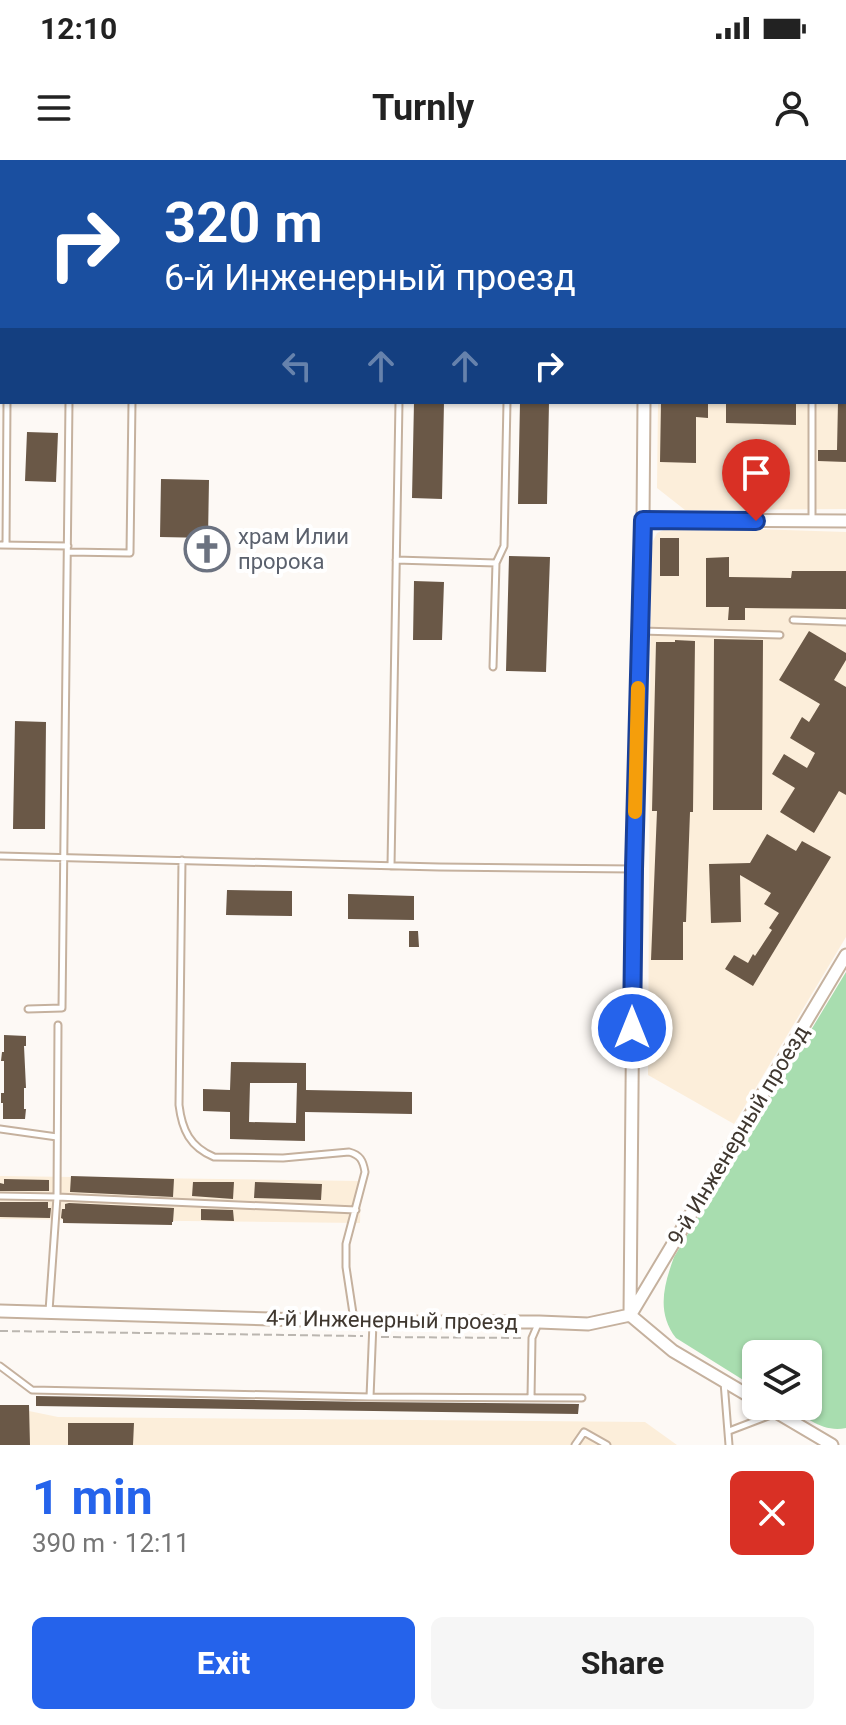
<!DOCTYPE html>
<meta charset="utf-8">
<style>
:root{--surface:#fff;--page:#f6f6f6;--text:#222;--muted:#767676;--accent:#2563eb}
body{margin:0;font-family:Roboto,sans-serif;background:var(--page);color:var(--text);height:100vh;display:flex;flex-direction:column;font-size:30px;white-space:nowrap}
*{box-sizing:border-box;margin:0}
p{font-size:26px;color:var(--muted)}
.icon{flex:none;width:44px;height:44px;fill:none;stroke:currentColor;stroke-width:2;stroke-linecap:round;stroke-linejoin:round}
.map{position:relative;height:1285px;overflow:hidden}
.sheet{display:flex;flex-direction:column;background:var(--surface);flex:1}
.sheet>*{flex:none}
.banner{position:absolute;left:0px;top:0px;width:846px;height:244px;box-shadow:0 2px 6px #0004;background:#1a4fa0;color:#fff;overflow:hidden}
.fabs{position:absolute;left:742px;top:1180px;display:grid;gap:16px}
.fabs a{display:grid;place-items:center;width:80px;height:80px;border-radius:12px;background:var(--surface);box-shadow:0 2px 6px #0004;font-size:40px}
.pin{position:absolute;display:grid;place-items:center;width:68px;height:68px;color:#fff;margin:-82px -34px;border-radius:50% 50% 50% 0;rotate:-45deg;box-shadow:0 0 8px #0007}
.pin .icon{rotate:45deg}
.me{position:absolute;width:88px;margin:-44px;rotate:0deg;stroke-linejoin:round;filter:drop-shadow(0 0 6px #0008)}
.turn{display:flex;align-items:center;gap:28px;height:168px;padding:0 32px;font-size:36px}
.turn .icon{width:104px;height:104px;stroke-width:2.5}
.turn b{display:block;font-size:56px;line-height:68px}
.lanes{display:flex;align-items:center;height:76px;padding:0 32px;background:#0003;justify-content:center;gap:40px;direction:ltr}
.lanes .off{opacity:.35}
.round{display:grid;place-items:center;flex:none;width:84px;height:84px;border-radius:12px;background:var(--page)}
.head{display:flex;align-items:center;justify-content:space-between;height:136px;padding:0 32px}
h1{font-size:48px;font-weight:700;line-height:60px;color:var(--accent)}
.cta{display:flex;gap:16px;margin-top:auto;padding:16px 32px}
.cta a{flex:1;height:92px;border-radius:12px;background:var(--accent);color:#fff;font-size:32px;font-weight:700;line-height:92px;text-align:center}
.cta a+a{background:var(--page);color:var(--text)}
.status{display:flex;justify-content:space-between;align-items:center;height:56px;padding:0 40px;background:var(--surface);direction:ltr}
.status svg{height:22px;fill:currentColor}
header{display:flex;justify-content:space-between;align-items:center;height:104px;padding:0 32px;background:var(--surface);font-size:36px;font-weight:700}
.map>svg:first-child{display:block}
</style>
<div class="status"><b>12:10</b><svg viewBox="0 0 49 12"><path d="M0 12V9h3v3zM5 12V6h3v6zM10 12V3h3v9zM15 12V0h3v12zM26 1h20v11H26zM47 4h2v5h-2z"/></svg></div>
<header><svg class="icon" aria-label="menu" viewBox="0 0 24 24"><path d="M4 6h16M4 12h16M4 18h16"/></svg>Turnly<svg class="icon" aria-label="person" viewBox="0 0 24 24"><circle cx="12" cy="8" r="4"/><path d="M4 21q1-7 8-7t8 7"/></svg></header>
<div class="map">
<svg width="846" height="1285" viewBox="0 0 846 1285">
<rect width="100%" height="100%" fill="#fdf9f5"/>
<!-- industrial -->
<path fill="#fceeda" d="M662 0H846V349L685 350 657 328 658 242H844V2H662Z
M691 367 846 372V777L734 964 648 915 651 385 657 373 668 368Z
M0 1016 361 1021 360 1063 0 1059Z
M0 1245 58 1257 645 1262 677 1285H0Z"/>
<!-- green -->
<path fill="#a8ddaf" d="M846 812V1268C823 1273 806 1257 787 1246H808V1194H756V1228L676 1178C656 1152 664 1125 674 1097Z"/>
<!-- building -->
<path fill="#6a5847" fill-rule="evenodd" d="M414 242H444L442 339 412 338Z
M520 242H549L547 344H518Z
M661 242H708V258L696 257V303L660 302Z
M726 242H796V265L726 263Z
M838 242H846V302L818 301V290H837Z
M27 272 58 273 56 322 25 321Z
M161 319 209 320 208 378 160 377Z
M660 378H679V416H660Z
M509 396 550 397 546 512 506 511Z
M729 397V417L791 418 792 411H846V449L745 448V460H728L729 447H706V398Z
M414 421 444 422 442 480H413Z
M809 471 846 493V500L834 520 846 527V635L839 631 814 673 780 652 795 628 772 614 784 594 807 608 815 593 790 578 802 557 809 562 820 544 779 520Z
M714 479 763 480 762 650H713Z
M675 480 695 481 693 652H690L686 762H683V800H651L657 651H652L656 482H675Z
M15 561 46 562 45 669H13Z
M767 674 796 691 802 681 831 697 753 826 725 809 734 795 748 803 753 794 755 796 772 770 769 768 779 753 764 744 771 733 740 715 741 762 711 763 709 704 750 703Z
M227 730 292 731V756L226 755Z
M348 734 414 736V760L348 759Z
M409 771H418L419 787H409Z
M4 875 26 876V886H24L26 928H24V949H26L25 959H3V943H1V933H4V901H1L2 892H4Z
M231 902 306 903V930L412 932V954L305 952V981L230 979V952L203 951V929L230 930ZM250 923H297L296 963 249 962Z
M71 1016 174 1019 173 1037 70 1032Z
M4 1019 49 1020V1031H0V1023L4 1024Z
M193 1022H234L233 1039 192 1036Z
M255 1022 322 1024 321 1040 254 1038Z
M0 1042H48V1048H51L50 1058 0 1057Z
M69 1043 174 1048 173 1062H172V1065L63 1063V1059L61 1058 62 1049H65V1044Z
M201 1049 233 1050 234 1061 201 1060Z
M36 1236 370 1242 579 1244 578 1254 36 1246Z
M0 1245H29L30 1285H0Z
M68 1263H134L133 1285H68Z"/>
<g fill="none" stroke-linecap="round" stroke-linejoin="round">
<!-- service casing -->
<g stroke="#c5b19e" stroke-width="9">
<path id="service" d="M7 2V0
M72 2V0
M135 2V0
M403 2 404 0
M443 2V0
M511 2V0
M683 2V0
M776 2V0
M0 157H2
M812 361V242
M0 385 68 386
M6 385 7 242
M68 392 130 393 132 242
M396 400 496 403 493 507
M496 403 504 386 507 242
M793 460 846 462
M641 471 780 475
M0 696 439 707 633 709
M182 700 179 945C182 970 190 987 214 997L283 998 349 992C360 995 363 1000 365 1012L346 1084V1107L354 1160
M391 706 399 242
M28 849 62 848 69 242
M0 969 57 977
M0 1036 57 1037 356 1050
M49 1151 57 1037 58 865
M0 1206 32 1230 370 1237 582 1238
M724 1222 729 1285
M370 1237 373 1163
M531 1238 532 1178 538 1164
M729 1271 776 1253
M575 1285 584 1272 607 1285"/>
</g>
<!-- minor casing -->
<g stroke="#c5b19e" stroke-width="15">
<path id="minor" d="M645 2V0
M643 360 846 361
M0 1151 373 1162H539L588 1164 630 1155
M631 1154 846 795
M630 1155 634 709 643 360 644 242
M630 1155 673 1191 756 1240
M766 1246 832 1285"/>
</g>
<!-- path -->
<path stroke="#bbb6b0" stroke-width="2" stroke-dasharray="8 4" stroke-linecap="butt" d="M0 1171 363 1176
M381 1177 523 1178"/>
<!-- service -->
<use href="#service" stroke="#fff" stroke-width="5"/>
<!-- minor -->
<use href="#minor" stroke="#fff" stroke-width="11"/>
</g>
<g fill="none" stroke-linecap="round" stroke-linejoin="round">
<!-- route casing -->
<g stroke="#184099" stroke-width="20">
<path id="route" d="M632 868 634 709 643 360 756 361"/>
</g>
<!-- route -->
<use href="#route" stroke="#2563eb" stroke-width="14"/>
<!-- slow -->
<path stroke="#f59e0b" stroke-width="14" d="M635 652 638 528"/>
</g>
<!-- icons -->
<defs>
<g id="church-ring" transform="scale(2.3)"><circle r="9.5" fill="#fff" stroke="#6b7280" stroke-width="1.5"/><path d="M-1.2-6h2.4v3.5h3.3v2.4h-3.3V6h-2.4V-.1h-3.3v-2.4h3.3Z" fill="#6b7280"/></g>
</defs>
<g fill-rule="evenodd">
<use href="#church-ring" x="207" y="389"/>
</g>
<g text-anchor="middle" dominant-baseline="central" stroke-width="8" stroke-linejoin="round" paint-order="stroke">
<!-- worship labels -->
<g font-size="22" fill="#5b616d" stroke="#fff" text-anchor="start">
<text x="238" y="376">храм Илии<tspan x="238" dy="25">пророка</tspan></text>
</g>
<!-- street labels -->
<g font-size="22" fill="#3f372f" stroke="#fff">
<text transform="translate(738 975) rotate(-59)">9-й Инженерный проезд</text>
<text transform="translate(392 1160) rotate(1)">4-й Инженерный проезд</text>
</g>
</g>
</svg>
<div class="fabs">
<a><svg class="icon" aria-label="layers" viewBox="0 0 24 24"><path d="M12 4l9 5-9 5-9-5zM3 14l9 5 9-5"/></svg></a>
</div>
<div class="pin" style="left:756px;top:361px;background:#d93025"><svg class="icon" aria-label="arrive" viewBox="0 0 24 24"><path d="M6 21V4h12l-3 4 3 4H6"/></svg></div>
<svg class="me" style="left:632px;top:868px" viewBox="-20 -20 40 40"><circle r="17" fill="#2563eb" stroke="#fff" stroke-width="3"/><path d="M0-11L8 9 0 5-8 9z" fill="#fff"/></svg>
<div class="banner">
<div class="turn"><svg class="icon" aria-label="right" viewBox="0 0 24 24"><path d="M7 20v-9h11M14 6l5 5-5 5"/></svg><div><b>320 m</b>6-й Инженерный проезд</div></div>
<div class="lanes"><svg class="icon off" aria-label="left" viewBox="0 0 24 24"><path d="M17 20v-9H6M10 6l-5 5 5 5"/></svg><svg class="icon off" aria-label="ahead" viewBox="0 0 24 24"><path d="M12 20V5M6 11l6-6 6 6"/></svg><svg class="icon off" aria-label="ahead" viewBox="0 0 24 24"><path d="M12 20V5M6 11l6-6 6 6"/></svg><svg class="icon" aria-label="right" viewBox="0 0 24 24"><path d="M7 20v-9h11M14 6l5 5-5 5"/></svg></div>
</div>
</div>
<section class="sheet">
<div class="head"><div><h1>1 min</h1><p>390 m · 12:11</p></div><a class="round" style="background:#d93025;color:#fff"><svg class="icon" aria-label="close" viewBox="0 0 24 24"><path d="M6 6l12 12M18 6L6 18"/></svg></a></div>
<div class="cta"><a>Exit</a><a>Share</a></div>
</section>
